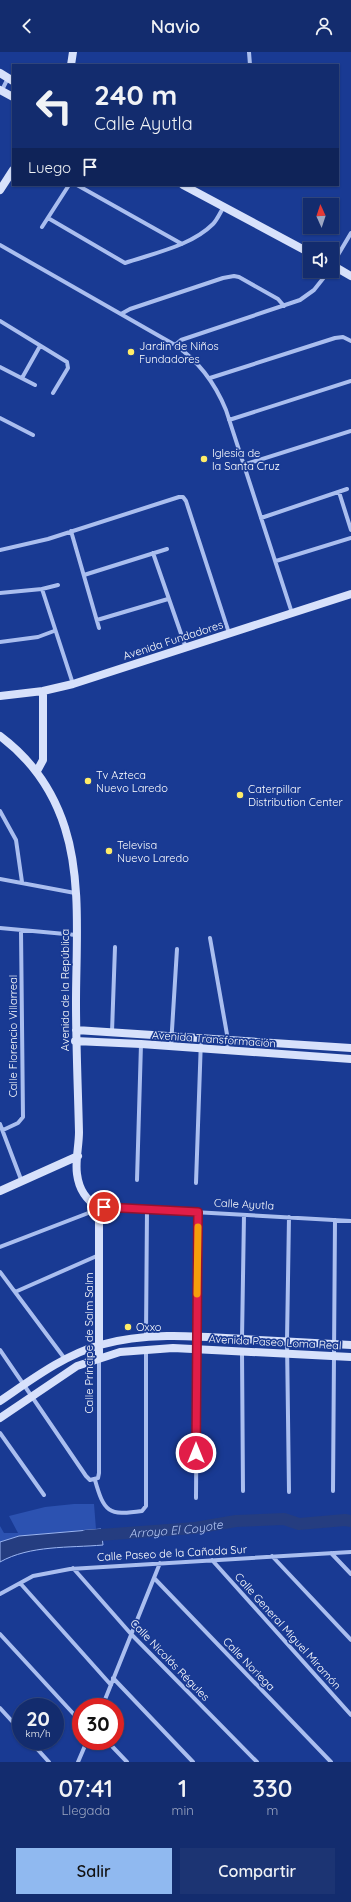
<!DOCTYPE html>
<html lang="es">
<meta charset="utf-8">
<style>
:root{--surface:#132c6e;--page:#1c3473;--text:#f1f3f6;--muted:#9da7c2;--line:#324881;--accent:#90b9f0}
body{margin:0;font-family:Quicksand,sans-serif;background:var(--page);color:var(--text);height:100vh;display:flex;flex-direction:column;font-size:15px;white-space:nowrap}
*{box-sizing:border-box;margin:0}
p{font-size:13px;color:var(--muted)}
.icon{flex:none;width:22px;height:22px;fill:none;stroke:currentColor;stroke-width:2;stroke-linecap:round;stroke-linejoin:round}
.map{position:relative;height:1710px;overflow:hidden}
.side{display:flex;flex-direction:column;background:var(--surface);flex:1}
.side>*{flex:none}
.top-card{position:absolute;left:12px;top:12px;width:327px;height:122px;border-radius:0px;box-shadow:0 1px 3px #0004,0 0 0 1px var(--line);background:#132c6e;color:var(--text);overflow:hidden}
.needle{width:26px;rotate:357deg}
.tools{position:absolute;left:303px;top:146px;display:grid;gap:8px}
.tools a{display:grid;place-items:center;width:36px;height:36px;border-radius:0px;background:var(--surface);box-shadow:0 1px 3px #0004,0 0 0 1px var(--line);font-size:20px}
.speed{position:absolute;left:12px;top:1646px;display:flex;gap:8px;font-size:20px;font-weight:700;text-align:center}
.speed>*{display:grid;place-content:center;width:52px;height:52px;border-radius:50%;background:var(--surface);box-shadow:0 1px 3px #0004,0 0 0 1px var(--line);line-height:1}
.speed small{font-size:10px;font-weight:400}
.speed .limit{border:6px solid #d22;background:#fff;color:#111}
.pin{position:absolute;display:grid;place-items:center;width:34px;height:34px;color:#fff;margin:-17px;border:2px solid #fff;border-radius:50%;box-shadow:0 1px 4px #0007}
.me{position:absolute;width:44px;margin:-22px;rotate:0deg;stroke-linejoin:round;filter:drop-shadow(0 0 3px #0008)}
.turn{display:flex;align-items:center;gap:14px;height:84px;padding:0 16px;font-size:18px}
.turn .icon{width:52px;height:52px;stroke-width:2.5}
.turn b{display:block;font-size:28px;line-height:34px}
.then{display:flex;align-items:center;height:38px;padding:0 16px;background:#0003;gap:8px;font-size:15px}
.eta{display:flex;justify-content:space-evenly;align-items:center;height:68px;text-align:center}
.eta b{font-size:24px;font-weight:600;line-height:28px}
.cta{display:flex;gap:8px;margin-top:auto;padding:8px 16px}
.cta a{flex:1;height:46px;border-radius:0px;background:var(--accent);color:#111;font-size:16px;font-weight:600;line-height:46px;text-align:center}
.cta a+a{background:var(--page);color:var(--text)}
header{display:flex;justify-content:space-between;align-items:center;height:52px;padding:0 16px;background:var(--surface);font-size:18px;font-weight:600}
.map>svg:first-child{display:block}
</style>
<header><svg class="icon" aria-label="back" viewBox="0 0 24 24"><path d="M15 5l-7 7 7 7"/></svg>Navio<svg class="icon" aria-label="person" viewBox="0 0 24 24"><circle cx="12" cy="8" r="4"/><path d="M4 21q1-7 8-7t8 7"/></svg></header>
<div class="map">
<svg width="351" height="1710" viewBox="0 0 351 1710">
<rect width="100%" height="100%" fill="#193a93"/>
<!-- green -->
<path fill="#2c52b1" d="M74 1452H94L96 1477 19 1484 0 1490V1474L4 1481H18L9 1464 45 1455Z"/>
<!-- water -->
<path fill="#253d80" stroke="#9cb6f2" d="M101 1477 103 1493C69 1496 30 1493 0 1510V1490L19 1484Z"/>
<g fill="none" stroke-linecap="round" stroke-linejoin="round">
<!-- river -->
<path stroke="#253d80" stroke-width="12" id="s1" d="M86 1484 195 1476 236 1469 284 1467 299 1472 345 1468 351 1469"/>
<!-- street -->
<path stroke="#aabeef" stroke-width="4" d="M249 0 250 13
M1 40 8 26
M77 133 182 192
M48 166 125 211C154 201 191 194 213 172 217 168 220 161 223 156
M42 175 69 133
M0 193 175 293C200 310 215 331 226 358L292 561
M332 213 351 181
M121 262 130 257 223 226 234 224 239 225 278 247 284 254
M0 269 67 310 68 316 53 341
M175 293 181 288 300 248 314 238 329 219
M0 315 35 333
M22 326 40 294
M210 326 335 286 343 285 351 289
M0 366 33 383
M229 368 351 329
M243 413 351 379
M339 440 351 478
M261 466 347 437
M71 479 99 576
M0 498 48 487 179 445H183L186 449 229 581
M153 501 186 596
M276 509 351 486
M84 523 167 497
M42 537 73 632
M0 541 42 537 58 533
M97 568 168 547
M0 590 38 585 54 579
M0 759 16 788 22 830
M0 827 75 841
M0 876 76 883
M210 886 228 988 227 999
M112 980 115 895
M171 994 177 897
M0 1072 22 1130
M3 1078 18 1071 23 1065 21 879
M137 1128 141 992
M196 1131 201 987
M0 1195 104 1155 351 1169
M0 1220 65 1307
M15 1240 99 1203
M146 1285 147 1157
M242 1287 244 1163
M0 1298 86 1424 90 1428 98 1426 99 1421V1306
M242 1300 243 1439
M0 1381 44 1443
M95 1428C104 1460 108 1464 142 1459L146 1454V1298
M333 1439 335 1168
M289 1440 287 1289 289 1165
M196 1446 198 1160
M331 1501 351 1522
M272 1504 351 1588
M212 1508 351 1663
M73 1516 131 1582 257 1710
M155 1527 331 1710
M20 1531 111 1633
M0 1542 33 1524 70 1517 351 1500
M0 1582 81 1670
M113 1626 193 1710
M102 1655 160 1511
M0 1656 21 1679
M30 1689 49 1710
M107 1689 127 1710
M78 1710 87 1689"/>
<!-- secondary -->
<path stroke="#d7e1fb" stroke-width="8" d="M71 13 73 0
M0 21 13 29
M0 38 13 45
M183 133 310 201
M0 138 13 118
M332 213 351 224
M0 644 43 639 73 632 351 542
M0 684C32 708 53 738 65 776 82 829 76 895 76 950 76 994 78 1037 79 1080 79 1094 75 1109 77 1122 79 1138 86 1148 99 1156V1306
M37 719 43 708V639
M76 978 351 996
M75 989 141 992 351 1007
M0 1139 78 1104
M0 1349C31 1328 64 1303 100 1293 146 1280 195 1284 242 1287 278 1289 315 1291 351 1293
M0 1366 77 1314 120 1300 173 1296 351 1305"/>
</g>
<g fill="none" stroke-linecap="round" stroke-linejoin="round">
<!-- route casing -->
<g stroke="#92132f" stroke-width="10">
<path id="route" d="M104 1155 198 1160 196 1401"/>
</g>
<!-- route -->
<use href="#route" stroke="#e11d48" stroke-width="7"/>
<!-- slow -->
<path stroke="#f59e0b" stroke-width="7" d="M197 1242 198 1175"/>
</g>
<!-- markers -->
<g fill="#ffec68" stroke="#193a93" stroke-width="1.5">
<circle cx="131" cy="300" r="4"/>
<circle cx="204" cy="407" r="4"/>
<circle cx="88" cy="729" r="4"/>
<circle cx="240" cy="743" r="4"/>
<circle cx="109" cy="799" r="4"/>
<circle cx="128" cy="1275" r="4"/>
</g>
<g text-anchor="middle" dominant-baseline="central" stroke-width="3.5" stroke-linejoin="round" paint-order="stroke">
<!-- poi labels -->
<g font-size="11" fill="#fff" stroke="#193a93" text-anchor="start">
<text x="139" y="294">Jardin de Niños<tspan x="139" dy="13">Fundadores</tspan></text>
<text x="212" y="401">Iglesia de<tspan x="212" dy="13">la Santa Cruz</tspan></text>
<text x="96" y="723">Tv Azteca<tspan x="96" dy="13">Nuevo Laredo</tspan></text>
<text x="248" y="737">Caterpillar<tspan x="248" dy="13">Distribution Center</tspan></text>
<text x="117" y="793">Televisa<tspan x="117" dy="13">Nuevo Laredo</tspan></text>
<text x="136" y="1275">Oxxo</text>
</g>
<!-- street labels -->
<g font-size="11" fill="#fff" stroke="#193a93">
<text transform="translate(173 588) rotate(-18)">Avenida Fundadores</text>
<text transform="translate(65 938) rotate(-90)">Avenida de la República</text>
<text transform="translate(13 984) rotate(-90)">Calle Florencio Villarreal</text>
<text transform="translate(214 987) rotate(4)">Avenida Transformación</text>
<text transform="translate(244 1152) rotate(3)">Calle Ayutla</text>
<text transform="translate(275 1290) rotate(3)">Avenida Paseo Loma Real</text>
<text transform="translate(89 1291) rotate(-90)">Calle Príncipe de Salm Salm</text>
<text transform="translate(172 1501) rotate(-3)">Calle Paseo de la Cañada Sur</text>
<text transform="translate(288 1579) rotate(48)">Calle General Miguel Miramón</text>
<text transform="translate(170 1608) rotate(46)">Calle Nicolás Régules</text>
<text transform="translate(249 1612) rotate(46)">Calle Noriega</text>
</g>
<!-- water labels -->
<g font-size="12" font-style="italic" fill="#b6c9f6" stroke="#193a93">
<text stroke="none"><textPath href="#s1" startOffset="90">Arroyo El Coyote</textPath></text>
</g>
</g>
</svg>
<div class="tools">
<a><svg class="needle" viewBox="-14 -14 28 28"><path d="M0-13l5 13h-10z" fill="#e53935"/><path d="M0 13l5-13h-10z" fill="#9da7c2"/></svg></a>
<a><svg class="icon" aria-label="sound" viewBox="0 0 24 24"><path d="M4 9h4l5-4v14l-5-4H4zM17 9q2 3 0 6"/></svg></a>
</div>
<div class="speed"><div>20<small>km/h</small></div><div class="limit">30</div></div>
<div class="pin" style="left:104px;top:1155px;background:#d93025"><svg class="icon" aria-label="arrive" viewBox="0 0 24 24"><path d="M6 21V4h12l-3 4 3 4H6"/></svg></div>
<svg class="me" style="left:196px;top:1401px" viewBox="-20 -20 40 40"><circle r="17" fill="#e11d48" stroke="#fff" stroke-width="3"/><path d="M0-11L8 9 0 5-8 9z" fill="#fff"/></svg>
<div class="top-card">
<div class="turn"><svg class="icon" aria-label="left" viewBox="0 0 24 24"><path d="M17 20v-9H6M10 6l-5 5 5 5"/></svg><div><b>240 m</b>Calle Ayutla</div></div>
<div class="then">Luego<svg class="icon" aria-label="arrive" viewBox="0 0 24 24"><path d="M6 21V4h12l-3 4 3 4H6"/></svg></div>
</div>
</div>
<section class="side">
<div class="eta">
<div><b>07:41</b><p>Llegada</p></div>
<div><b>1</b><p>min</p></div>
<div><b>330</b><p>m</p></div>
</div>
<div class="cta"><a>Salir</a><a>Compartir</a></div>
</section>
